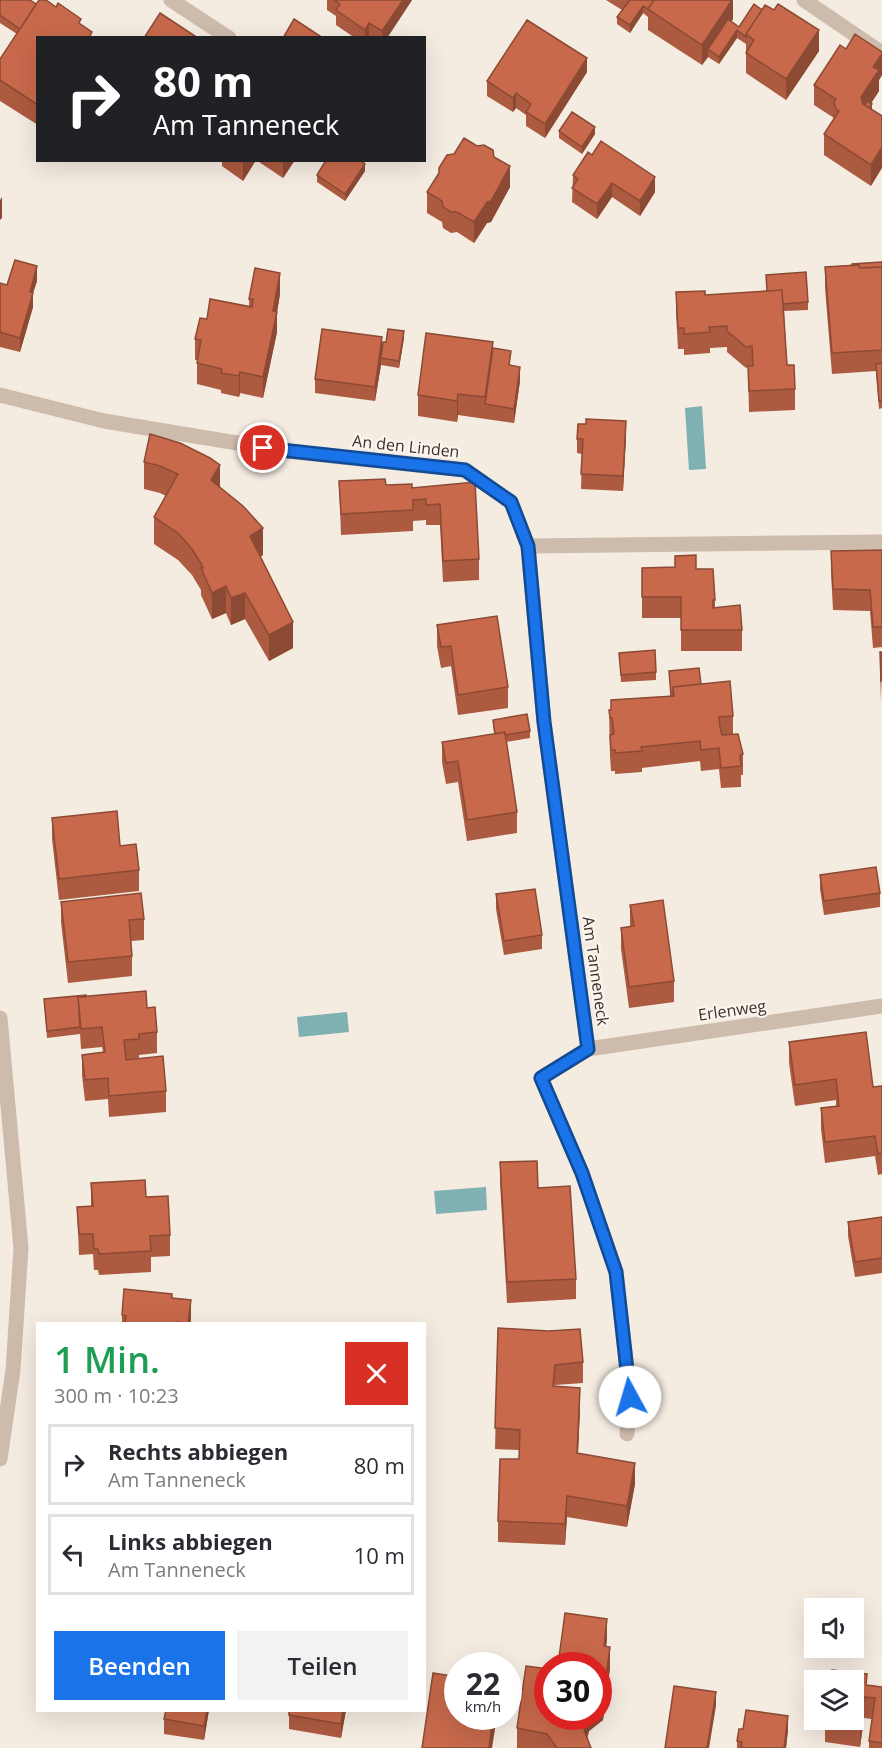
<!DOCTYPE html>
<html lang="de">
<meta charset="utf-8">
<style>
:root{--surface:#fff;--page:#f2f2f3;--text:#2b2b33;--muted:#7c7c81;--line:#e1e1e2;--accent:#1a73e8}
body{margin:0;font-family:"Open Sans",sans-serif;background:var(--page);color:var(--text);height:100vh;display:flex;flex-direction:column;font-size:22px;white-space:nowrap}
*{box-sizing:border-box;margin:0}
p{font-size:20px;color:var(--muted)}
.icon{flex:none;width:33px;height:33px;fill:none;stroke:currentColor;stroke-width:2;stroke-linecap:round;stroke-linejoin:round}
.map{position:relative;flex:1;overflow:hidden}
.panel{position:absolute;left:36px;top:1322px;width:390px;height:390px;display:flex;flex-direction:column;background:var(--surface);border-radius:0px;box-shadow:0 6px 24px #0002}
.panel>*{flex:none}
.guide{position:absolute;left:36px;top:36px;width:390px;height:126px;border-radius:0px;box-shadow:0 6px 24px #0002;background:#202124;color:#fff;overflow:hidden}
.tools{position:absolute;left:804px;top:1598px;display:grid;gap:12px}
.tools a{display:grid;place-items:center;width:60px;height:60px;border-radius:0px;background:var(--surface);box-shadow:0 6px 24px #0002;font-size:30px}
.speed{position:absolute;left:444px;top:1652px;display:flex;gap:12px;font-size:30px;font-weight:700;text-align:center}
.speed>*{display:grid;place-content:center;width:78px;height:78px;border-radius:50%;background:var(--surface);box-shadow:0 6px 24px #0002;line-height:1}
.speed small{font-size:15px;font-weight:400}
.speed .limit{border:9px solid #d22;background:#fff;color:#111}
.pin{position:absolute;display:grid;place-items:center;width:51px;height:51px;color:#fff;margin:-26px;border:3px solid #fff;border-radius:50%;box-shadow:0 2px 6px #0007}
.me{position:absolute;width:66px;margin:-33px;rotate:354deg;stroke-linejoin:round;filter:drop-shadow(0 0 4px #0008)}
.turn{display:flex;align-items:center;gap:21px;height:126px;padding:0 18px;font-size:27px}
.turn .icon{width:78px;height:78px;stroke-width:2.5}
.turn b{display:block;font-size:42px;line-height:51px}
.round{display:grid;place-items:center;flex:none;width:63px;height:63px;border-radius:0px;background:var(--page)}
.summary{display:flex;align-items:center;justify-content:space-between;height:102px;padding:0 18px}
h1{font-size:36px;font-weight:600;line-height:45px;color:#1e9e55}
.cta{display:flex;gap:12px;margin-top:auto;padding:12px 18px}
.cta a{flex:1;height:69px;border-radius:0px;background:var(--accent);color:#fff;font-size:24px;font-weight:600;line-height:69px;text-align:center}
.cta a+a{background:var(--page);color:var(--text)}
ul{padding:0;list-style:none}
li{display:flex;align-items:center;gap:18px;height:81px;margin:0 12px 9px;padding:0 6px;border:3px solid var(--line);border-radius:0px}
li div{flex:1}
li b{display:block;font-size:22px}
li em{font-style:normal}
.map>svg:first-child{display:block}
</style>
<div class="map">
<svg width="882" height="1748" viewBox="0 0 882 1748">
<rect width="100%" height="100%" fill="#f4ebe1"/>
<!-- water -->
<path fill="#7fb0b2" d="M702 406 706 469 689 470 685 408Z
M347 1012 349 1032 299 1037 297 1017Z
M486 1187 487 1210 436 1214 434 1191Z"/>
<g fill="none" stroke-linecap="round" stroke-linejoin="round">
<!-- street -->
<path stroke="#cdbbac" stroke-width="15" d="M171 0 229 38
M804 0 882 53
M0 395 104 421 285 451 465 470 511 502 528 546 882 542
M528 546 544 722 588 1049 541 1078 582 1173 616 1272 630 1397 627 1434
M0 1018 21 1248 13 1370 0 1459
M588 1049 882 1006"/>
</g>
<!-- wall -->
<path fill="#ac5a40" d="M0 0 36 4 81 25 92 38H38V125L0 101V59L17 34 0 23Z
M327 0H412L387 38H355L336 25V16L327 10Z
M606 0H733V19L731 21 739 27 819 51 786 100 746 73V44L737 38 719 64 708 57 702 65 648 30V17L643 13 630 33 617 24V17L622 10Z
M846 49 882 52V75L879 80V91L871 103 872 104V110L871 186 824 155V134L834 118 814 105V85Z
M587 72 545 138 526 126V115L516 108 513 112 487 96V81Z
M559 131 595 134 582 154 559 138Z
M454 154 494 157 510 187 491 222 487 223 474 243 457 232 451 233 443 228 442 222 427 213V192Z
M222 160H256L243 181 222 166Z
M256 160H295L283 178Z
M365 171 345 201 317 182V175Z
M573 175 655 192 640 216 612 197 597 219 572 202Z
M882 262V408L879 409 876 371 832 374 825 288V267Z
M766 275 808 302V310L784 311 787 365 795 389V410L749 412 748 367 746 368 727 352V347L710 348V353L684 355V349H678L676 313V292L705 295 767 291Z
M37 281 33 293V307L20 352 0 347V283L7 285Z
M280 294 277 312V332L263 398 240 393 239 397 221 393V390L197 384V360H195V339L207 319 249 307V299Z
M404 338 399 368 381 365 375 401 315 393V379L386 342Z
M493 348 511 365 520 381 514 423 458 415 457 422 418 416V395Z
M150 434 220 487 263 555 260 557 293 648 269 661 245 619 231 625 226 613 212 619 201 595V590L192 575 178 560 154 544V517L166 496 160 493 144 489V462Z
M626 436 623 491 581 489 582 454 577 453V439Z
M339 481 412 488 475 482 479 559V580L443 582 440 525H426V520L413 521V531L341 535Z
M882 550V647L873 648 870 611 833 610 831 572V551Z
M642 568 696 569 715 600V607L742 630V651H681V618H642Z
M437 625 508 687V708L458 715 451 666 441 668 437 646Z
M880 652H882L881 701 880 672Z
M619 653 656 672V680L621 682Z
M669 671 701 684 733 716V734L743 754V775H741V787L721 788 719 769 701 771 700 761 642 768V772L615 774V771H611L610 756 609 710H611V700L671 696Z
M493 720 530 731V738L506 742 517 812V833L467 841 458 782 446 784 442 762V742L494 734Z
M52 818 120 846 139 870V891L59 900 52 839Z
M820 875 880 893V907L824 915 820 889Z
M496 894 542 935V949L504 955 496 909Z
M61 902 144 919V940L131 941 132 956V976L68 983 61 922Z
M630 905 674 981V1002L629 1008 621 949V928L630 927Z
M86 997 147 1008 157 1032V1053L139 1055V1059L166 1091V1112L109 1117 108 1099 85 1101 82 1075V1055L103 1052 102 1047 81 1049 80 1033V1034L47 1038 44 999Z
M789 1042 873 1087 882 1086V1174L878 1175 875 1156 825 1163 821 1129V1108L836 1106V1100L795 1106 789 1063Z
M500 1162 538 1188 576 1279V1299L507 1303 500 1183Z
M91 1183 146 1197 170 1235V1256L151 1257V1272L99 1275 98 1270H94L93 1254 79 1255 77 1207 91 1206Z
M882 1217V1273L855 1277 848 1236V1222Z
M172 1298 190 1323H122V1315Z
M498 1328 583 1362V1383L555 1385 554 1386 580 1409 578 1453 635 1484 627 1527 567 1517 565 1545 498 1542V1521L519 1459V1450L495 1449Z
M607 1639 606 1646 610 1668 603 1720 589 1731 587 1738 591 1748H517V1728L548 1716Z
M867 1685 882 1687V1748H869V1741L872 1719 864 1718 860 1747 825 1742V1719Z
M209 1710 204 1740 164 1734V1719Z
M346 1710 341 1738 289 1729V1715Z
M743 1729 788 1730 786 1748H737V1741Z"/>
<!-- shaded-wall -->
<path fill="#8c4a34" d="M403 0H412L387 38H382V31Z
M732 0H733V19L711 52 708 49V57L702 65V45Z
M643 6V13L630 33V25Z
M369 23V38H365V30Z
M737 30V38L719 64V57Z
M819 30V51L786 100V79Z
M882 54V75L879 80V91L863 116 861 97 873 67Z
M587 58V72L545 138V124Z
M516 93V108L513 112V98Z
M595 127V134L582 154V147Z
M882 147V168L871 186V165Z
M243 160H256L243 181Z
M283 160H295L283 178Z
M365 164V171L345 201V194Z
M510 166V187L491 222 487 223 474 243V222Z
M655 177V192L640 216V201Z
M612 183V197L597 219V204Z
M2 197V218L0 220V200Z
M37 266V281L33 293V307L20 352V338L30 292Z
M280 273V294L277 312V332L263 398V377L273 311Z
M404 331V338L399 368V361Z
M382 337V352L381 358V365L375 401V387Z
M520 367V381L514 423V409Z
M240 372V393L239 397V376Z
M458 394V415L457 422V401Z
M626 421V436L623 491V476Z
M220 465V492L211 480Z
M263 528V555L250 563V536Z
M226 586V613L212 619V593Z
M245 593V619L231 625V598Z
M293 622V648L269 661V635Z
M191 1300V1321L190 1323H188Z
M580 1388V1409L577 1474V1453Z
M635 1463V1484L627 1527V1506Z
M567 1496V1517L565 1545V1524Z
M607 1619V1639L604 1667V1646Z
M610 1647V1668L603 1720 589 1731 585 1748 584 1730 588 1716H598V1703Z
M716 1692V1706L709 1748H707Z
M864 1697V1718L860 1747V1726Z
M207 1710H209L204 1740V1726Z
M343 1710H346L341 1738V1724Z
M493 1716H497L492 1748H489Z
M788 1716V1730L786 1748H784Z"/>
<!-- building -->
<path fill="#c8694b" stroke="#8c4a34" stroke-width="1.5" d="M0 0H30L36 4 20 29 0 15Z
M39 0H46L56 7 58 3 81 19 79 23 92 32 89 38H38V105L0 80V59Z
M334 0H403L382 31 369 23 365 30 336 10 340 4Z
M630 0H654L648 9 643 6 630 25 617 17Z
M654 0H732L702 45 648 9Z
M754 4 762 10 746 34V37L737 30 719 57 708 49 728 19 739 27Z
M778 4 819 30 786 79 746 53 754 40 746 34 765 5 774 10Z
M160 13 198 38H144Z
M294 19 323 38H283Z
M527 20 587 58 545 124 526 112 531 104 516 93 513 98 487 81Z
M855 34 882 52V54L873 67 879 70 861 97 863 104 882 116V147L871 165 824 134 839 111 836 109 834 102 836 99 814 85 840 45 846 49Z
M867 101 872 104 870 106 872 110 865 105Z
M572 112 595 127 582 147 559 131Z
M464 138 477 146 484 145 493 150 494 157 510 166 491 201 487 202 474 222 457 212H451L443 207 442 201 427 192 439 173V168L447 155 454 154Z
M601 141 655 177 640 201 612 183 597 204 572 188 578 179 573 175 588 152 592 155Z
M326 160H360L365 164 345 194 317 175Z
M15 260 37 266 30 292 33 293 20 338 0 332V283L7 285Z
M882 262V267L860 268 859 265H852V264Z
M859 265 860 268 882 267V350L832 353 825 267Z
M255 268 280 273 273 311 277 312 263 377 240 372 239 376 221 373 222 369 197 363 201 340 195 339 200 318 207 319 210 299 252 307 253 299H249Z
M806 272 808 302 783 304 782 290 767 291 766 275Z
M782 290 787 365H794L795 389 749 391 748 366H753L752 346 746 347 727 331V326L709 327 710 332 684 334V328H678L676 292 705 291V295Z
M322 329 382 337 375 387 315 379Z
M388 329 404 331 399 361 381 358 383 342H386Z
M426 333 493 342 485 397 458 394 457 401 418 395Z
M493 348 511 351 509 365 520 367 514 409 485 404Z
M882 363V401H879L876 364Z
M586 419 626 421 623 476 581 474 583 439H577L578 424H586Z
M150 434 180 443 210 458 220 465 211 480 243 506 263 528 250 536 293 622 269 635 245 593 231 598 226 586 212 593 201 568H203L202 565 192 549 178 533 154 517 178 474 160 466 144 462Z
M385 479 386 485 412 484V488L475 482 479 559 443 561 440 504 426 505V499L413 500V510L341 514 339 481Z
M882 550V627H873L870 590 833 589 831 551Z
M696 555V569H713L715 600H713V608L740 605 742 630H681V597H642V568L675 567V556Z
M497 616 508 687 458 695 451 646 441 647 437 625Z
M655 650 656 672 621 675 619 653Z
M880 652H882V681H881Z
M699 668 701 684 673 687V696H671L669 671Z
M730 681 733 716 719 717 720 727 722 735 738 734 743 754 740 755 741 766 721 768 719 748 701 750 700 741 641 747 642 751 615 753V750H611L610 735 614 734 612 718H610L609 710H611V700L674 696 673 687Z
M527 714 530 731 505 735V732L495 734 493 720Z
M505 732 517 812 467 820 458 761 446 763 442 742Z
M117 811 120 846 136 844 139 870 59 879 52 818Z
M876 867 880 893 824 901 820 875Z
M535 889 542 935 504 941 496 894Z
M141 893 144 919 129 920 132 956 68 962 61 902Z
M663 900 674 981 629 987 621 928 634 926 630 905Z
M146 991 147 1008 155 1007 157 1032 139 1034V1039L124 1040 126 1060 163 1056 166 1091 109 1096 108 1078 85 1080 82 1055 105 1052 102 1027 81 1029 78 997Z
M86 995V997H78L80 1027 47 1031 44 999Z
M866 1032 873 1087 882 1086V1153L878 1154 875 1136 825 1142 821 1108 839 1106 836 1079 795 1085 789 1042Z
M537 1161 538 1188 570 1186 576 1279 507 1282 500 1162Z
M145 1180 146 1197 168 1196 170 1235 150 1236 151 1251 99 1254 98 1249H94L93 1234H79L77 1207 93 1206 91 1183Z
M882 1217V1258L855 1262 848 1222Z
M124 1289 172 1294V1298L191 1300 188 1323 176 1322V1323H125L126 1316 122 1315Z
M498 1328 548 1331 580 1329 583 1362 555 1365 553 1386 580 1388 577 1453 635 1463 627 1506 567 1496 565 1524 498 1521 500 1459H519L520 1430 495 1428Z
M565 1613 607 1619 604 1646 610 1647 603 1699 598 1703V1665H558Z
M526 1666 548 1669V1716H588L584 1730 591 1748H557L547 1734 517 1728Z
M832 1670 867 1674 866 1685 882 1687V1743L869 1741 875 1698 864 1697 860 1726 825 1721V1719H854V1680H831Z
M433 1673 458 1677V1716H493L489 1748H422Z
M674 1686 716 1692 707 1748H665Z
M166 1710H207L204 1726 164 1719Z
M289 1710H343L341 1724 289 1715Z
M746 1710 788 1716 784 1748H741L742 1742 737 1741 739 1729H743Z"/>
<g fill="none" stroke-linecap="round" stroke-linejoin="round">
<!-- route casing -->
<g stroke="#114b97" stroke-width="15">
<path id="route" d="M263 448 465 470 511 502 528 546 544 722 588 1049 541 1078 582 1173 616 1272 630 1397"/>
</g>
<!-- route -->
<use href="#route" stroke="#1a73e8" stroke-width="10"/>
</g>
<g text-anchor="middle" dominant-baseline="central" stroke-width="4.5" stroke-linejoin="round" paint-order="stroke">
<!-- street labels -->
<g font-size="16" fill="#3b302b" stroke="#fbf5ee">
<text transform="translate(406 446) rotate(6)">An den Linden</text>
<text transform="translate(596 971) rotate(82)">Am Tanneneck</text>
<text transform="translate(732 1010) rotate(-8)">Erlenweg</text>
</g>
</g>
</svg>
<div class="tools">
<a><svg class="icon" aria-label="sound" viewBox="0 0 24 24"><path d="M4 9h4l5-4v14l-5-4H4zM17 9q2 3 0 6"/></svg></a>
<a><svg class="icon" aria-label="layers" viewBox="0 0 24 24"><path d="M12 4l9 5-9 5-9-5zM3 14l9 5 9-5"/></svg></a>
</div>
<div class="speed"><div>22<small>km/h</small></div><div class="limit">30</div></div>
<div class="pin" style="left:263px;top:448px;background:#d93025"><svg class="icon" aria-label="arrive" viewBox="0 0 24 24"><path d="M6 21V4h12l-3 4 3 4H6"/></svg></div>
<svg class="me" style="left:630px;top:1397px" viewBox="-20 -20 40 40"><circle r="19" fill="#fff"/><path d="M0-13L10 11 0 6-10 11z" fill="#1a73e8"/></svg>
<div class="guide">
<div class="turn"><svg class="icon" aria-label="right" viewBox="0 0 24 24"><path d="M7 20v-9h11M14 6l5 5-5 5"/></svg><div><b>80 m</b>Am Tanneneck</div></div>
</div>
<section class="panel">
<div class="summary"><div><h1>1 Min.</h1><p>300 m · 10:23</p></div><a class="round" style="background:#d93025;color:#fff"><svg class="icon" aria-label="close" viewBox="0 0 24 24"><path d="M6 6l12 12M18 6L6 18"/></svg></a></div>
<ul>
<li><svg class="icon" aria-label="right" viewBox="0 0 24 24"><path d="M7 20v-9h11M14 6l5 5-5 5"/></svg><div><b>Rechts abbiegen</b><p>Am Tanneneck</p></div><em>80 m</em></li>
<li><svg class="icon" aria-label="left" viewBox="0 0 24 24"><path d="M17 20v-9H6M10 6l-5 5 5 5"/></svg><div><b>Links abbiegen</b><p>Am Tanneneck</p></div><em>10 m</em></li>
</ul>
<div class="cta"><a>Beenden</a><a>Teilen</a></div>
</section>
</div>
